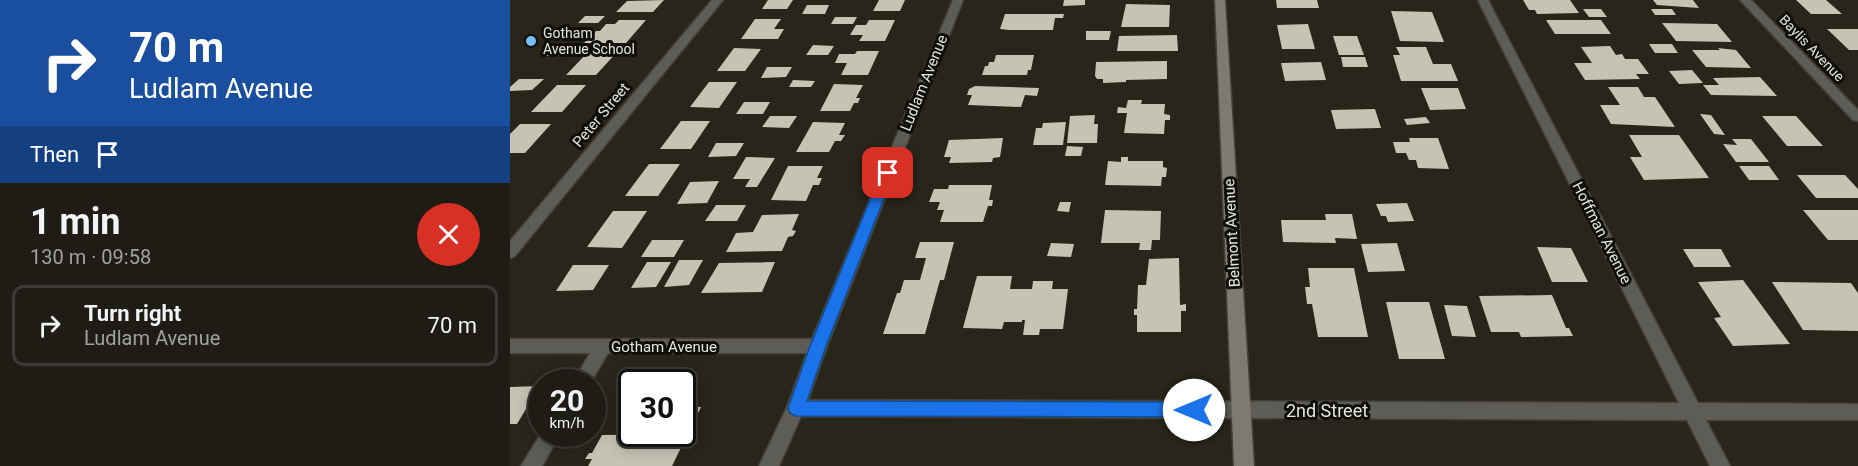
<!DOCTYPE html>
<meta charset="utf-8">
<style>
:root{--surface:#1e1c14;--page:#26251d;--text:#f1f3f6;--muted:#a1a1a0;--line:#3c3a34}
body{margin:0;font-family:Roboto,sans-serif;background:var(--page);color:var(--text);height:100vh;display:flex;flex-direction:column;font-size:22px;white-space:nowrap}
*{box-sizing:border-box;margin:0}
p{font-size:20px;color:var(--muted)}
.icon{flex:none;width:33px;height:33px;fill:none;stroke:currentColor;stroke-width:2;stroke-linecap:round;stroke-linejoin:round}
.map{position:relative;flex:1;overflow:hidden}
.side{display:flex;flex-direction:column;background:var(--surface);width:510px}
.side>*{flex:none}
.hud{background:#1a4fa0;color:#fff;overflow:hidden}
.speed{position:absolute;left:18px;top:369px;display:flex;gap:12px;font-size:30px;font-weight:700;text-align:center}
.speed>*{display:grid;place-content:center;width:78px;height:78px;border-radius:50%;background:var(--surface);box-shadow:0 3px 15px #0003,0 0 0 2px var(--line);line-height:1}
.speed small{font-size:15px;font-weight:400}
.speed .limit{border:3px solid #111;border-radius:9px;background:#fff;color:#111}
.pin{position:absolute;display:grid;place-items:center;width:51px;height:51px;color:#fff;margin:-26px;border-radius:12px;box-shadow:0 3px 9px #0006}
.me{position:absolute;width:66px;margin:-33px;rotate:270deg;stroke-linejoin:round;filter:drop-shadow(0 0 4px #0008)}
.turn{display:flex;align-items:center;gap:21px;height:126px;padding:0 30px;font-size:27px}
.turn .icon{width:78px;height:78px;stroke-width:2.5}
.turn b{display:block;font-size:42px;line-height:51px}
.then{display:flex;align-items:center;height:57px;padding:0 30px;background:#0003;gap:12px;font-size:22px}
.round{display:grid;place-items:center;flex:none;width:63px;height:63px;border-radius:32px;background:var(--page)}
.summary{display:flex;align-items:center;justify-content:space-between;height:102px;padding:0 30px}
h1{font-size:36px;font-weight:700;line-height:45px}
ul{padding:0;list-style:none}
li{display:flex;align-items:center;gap:18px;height:81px;margin:0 12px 9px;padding:0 18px;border:3px solid var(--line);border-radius:12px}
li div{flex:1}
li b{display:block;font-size:22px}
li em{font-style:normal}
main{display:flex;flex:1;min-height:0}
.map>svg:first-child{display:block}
</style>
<main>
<section class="side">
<div class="hud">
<div class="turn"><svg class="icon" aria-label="right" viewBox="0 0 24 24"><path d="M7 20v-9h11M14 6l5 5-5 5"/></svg><div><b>70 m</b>Ludlam Avenue</div></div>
<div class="then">Then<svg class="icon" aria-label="arrive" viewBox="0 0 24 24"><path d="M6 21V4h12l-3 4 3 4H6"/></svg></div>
</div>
<div class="summary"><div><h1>1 min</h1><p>130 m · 09:58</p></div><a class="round" style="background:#d93025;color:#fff"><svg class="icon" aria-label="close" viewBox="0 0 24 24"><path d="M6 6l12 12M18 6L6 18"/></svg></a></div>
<ul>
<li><svg class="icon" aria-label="right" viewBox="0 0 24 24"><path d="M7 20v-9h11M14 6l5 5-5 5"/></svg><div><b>Turn right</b><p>Ludlam Avenue</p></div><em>70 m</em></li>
</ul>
</section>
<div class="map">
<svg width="1348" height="466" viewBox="0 0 1348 466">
<rect width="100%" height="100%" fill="#28251a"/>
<!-- building -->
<path fill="#c6c2b4" d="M154 0 143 12H106L117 1Z
M258 0H283L277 9H252Z
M369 0H395L390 11H363Z
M554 0H575V5L553 6Z
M766 0H807L809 8H767Z
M1013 0H1060L1069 13 1027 14 1025 10H1019Z
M1143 0H1183L1189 8 1147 5Z
M1286 0H1316L1332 14H1301Z
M616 4 660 5 659 27H611Z
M297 5H319L315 14H292Z
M1073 9H1091L1097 17H1079Z
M1141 9H1162L1166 15H1145Z
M881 11 922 12 934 42 890 41Z
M495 14H554L553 18H545L543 30H499L490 29Z
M75 16H95L88 23H68Z
M325 17H347L343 24H321Z
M245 19H271L264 29H274L268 39H231Z
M109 20H136L116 43H74L86 31H90L96 24H105Z
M359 20H385L375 41H349L353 35H340L346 25H356Z
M1036 20H1091L1101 34H1045Z
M1152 23 1207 24 1222 42 1166 41Z
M798 24 805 49H772L767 25Z
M1317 29H1348V50H1339Z
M576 31H601L599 40H576Z
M667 35 668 51H607L609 36Z
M823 36H847L854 55H829Z
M1139 44H1162L1168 53H1145Z
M303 45 324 46 318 55H296Z
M42 46H65L55 56H32Z
M1100 46 1106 55 1112 54 1115 59H1128L1139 74H1126L1130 79 1075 80 1064 63H1082L1071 47Z
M886 47H916L923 64H941L948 81H891L883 55H890Z
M224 48 251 49 235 71H207Z
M1208 48 1226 50 1241 68 1196 67 1182 50H1210Z
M79 51H108L86 75H56Z
M347 51H369L358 75H331L337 63H325L329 54H345Z
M486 55H524L521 70H518L517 75H472L475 66H478L479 62H484Z
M831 57H855L858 67H833Z
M657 61V79L616 80V82L593 83V79H587L585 76 586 62Z
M811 62 816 80 775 81 771 63Z
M257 67H282L276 77 251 78Z
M1182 70 1193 83 1169 84 1159 71Z
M1250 77 1267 96 1201 95 1193 85H1209L1203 78Z
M9 79H34L22 90 0 91V87Z
M283 80 305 81 301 87H279Z
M199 82H227L209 108 180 107Z
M324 84 353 85 346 98H350L348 103H344L340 111H310Z
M47 85H76L52 112H21Z
M465 86 529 88 527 96 515 95 511 107 458 105 462 95H457L459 89Z
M1098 87H1128L1134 97H1145L1165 127 1101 124 1090 105H1110Z
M911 88H948L956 109 920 110Z
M618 100H632L631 104H655L654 114 660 115V120H655L654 134 614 133 617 113H607L608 107 616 108Z
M234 102H260L253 114H226Z
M865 109 871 128 826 129 821 110Z
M1190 114 1201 115 1215 135 1204 134Z
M585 115 584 124H588L587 143H557L560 116Z
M260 116H287L279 128 252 127Z
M1252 116H1286L1313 146H1277Z
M916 117 920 123 897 125 894 119Z
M171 121H200L181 149H150Z
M303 122 335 123 329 135H335L331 141H325L319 152H286Z
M556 122 553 145H523L526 128H532L533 123Z
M10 124H41L15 153H0V134Z
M1119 135H1169L1199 178 1134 180 1120 157H1132Z
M493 138 490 157 483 158 482 162 439 163 441 157H434L439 140Z
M899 138H928L939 169 908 168 906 160H899L896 153H886L883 142H900Z
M1222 139H1241L1259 162H1226L1213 144 1227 145Z
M206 143H234L226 156 198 157Z
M557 146 573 147 571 156H555Z
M236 157 265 158 247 187H235L240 179H223Z
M611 157H618V161H653V167L657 168 656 177H652L651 186 595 185 598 161 611 162Z
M139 164H170L148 196H115Z
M278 166H313L307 178H312L309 185H303L296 201 261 200Z
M1229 166H1259L1269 180H1239Z
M1287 175H1335L1348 189V198H1306Z
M209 181 197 203 167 204 180 182Z
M439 185H482L479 200H483L482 206H478L473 222H430L434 210H427L430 202H419L424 189H438Z
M550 202H561L559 212 547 211Z
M897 203 904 221 878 222 876 216H871L866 204Z
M206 205H236L227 221H195Z
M595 210 651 211 650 240H642L641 250H629L630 243H591Z
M1293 210H1348V240H1318Z
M103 211H137L112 248 77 247Z
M289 214 282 230 286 231 283 236 278 237 272 251 216 252 226 233 243 232 252 215Z
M815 214H842L847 239 825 238 826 243 773 242 771 220H816Z
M142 240H174L164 257H131Z
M410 242H444L434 280H430L415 334H373L387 293H390L394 280H410L416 258H405Z
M541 243 564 244 561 257 537 256Z
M887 243 895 271 858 272 851 244Z
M1027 247 1061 248 1078 282H1042Z
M1173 249H1211L1221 267H1184Z
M669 258 670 305 676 304V311H671V332H627V315H624V309H627L628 285H636L639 259Z
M169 260H193L179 285 154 287Z
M137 262H161L146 287 121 288Z
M265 262 252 292 191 293 209 263Z
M63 265H99L83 290 46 291Z
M798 268H844L858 337H808L802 304H797L795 287H800Z
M467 276H502L500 289H522L523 281H543L542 289H558L553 329H530L529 335H513L515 320H512V322H494L492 329 453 328Z
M1233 280 1280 344 1223 346 1204 318 1211 317 1188 282Z
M1262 282 1341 283 1348 293V331L1293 330Z
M1042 295 1056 328H1059L1063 336 1011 337 1009 332H981L969 296Z
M876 302H919L935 359H889Z
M934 305 957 306 966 337 942 336Z
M30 386 7 424H0V387Z
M172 407H191L162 466H78L82 459H75L79 453H82L92 435 172 434Z"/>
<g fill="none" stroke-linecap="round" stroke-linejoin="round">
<!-- street casing -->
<g stroke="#434035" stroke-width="3">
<path id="street" d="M202 0H213L5 256 0 258V241Z
M443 0H453L317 346 298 400 1169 403 968 0H978L1188 403 1348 404V420H1196L1220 466H1200L1177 420 291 416 269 466H249L277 407 297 353H98L81 382H63L80 353H0V339H302Z
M1230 0H1241L1348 110V121L1343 120Z
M32 432 50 434 32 466H11Z"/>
</g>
<!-- secondary casing -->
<g stroke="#434035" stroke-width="3">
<path id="secondary" d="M705 0H715L744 466H724Z"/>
</g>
<!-- street -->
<use href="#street" fill="#5d5c56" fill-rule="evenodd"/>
<!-- secondary -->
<use href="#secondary" fill="#7d7a72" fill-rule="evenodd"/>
</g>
<!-- route -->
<path fill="#1a73e8" stroke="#114b97" stroke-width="1.5" d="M378 169 384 173 316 346 297 401 684 402 690 404 692 410 690 415 684 417 286 416 280 413 278 408 300 346 371 173Z"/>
<!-- markers -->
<circle fill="#76c0f7" stroke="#0f0e09" stroke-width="2" cx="21" cy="41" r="6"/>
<g text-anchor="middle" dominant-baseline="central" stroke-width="6" stroke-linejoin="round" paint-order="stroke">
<!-- far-poi labels -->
<g font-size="14" fill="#e7e5de" stroke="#0f0e09" text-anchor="start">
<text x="33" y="33">Gotham<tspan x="33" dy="16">Avenue School</tspan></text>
</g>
<!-- far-street labels -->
<g font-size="14" fill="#e7e5de" stroke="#0f0e09">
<text transform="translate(1302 48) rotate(46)">Baylis Avenue</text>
</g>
<!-- street labels -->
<g font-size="15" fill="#e7e5de" stroke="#0f0e09">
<text transform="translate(414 83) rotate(-68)">Ludlam Avenue</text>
<text transform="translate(91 115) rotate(-50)">Peter Street</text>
<text transform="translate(722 233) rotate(-93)">Belmont Avenue</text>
<text transform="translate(1092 233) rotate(63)">Hoffman Avenue</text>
<text x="154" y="347">Gotham Avenue</text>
</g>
<!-- near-street labels -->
<g font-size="18" fill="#e7e5de" stroke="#0f0e09">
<text x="817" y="410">2nd Street</text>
</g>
</g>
</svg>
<div class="speed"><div>20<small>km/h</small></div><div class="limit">30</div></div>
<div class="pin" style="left:378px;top:173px;background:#d93025"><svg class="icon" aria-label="arrive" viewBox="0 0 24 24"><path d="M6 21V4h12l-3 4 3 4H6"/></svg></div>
<svg class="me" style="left:684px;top:410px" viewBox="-20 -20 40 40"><circle r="19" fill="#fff"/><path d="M0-13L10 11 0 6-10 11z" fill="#1a73e8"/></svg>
</div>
</main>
